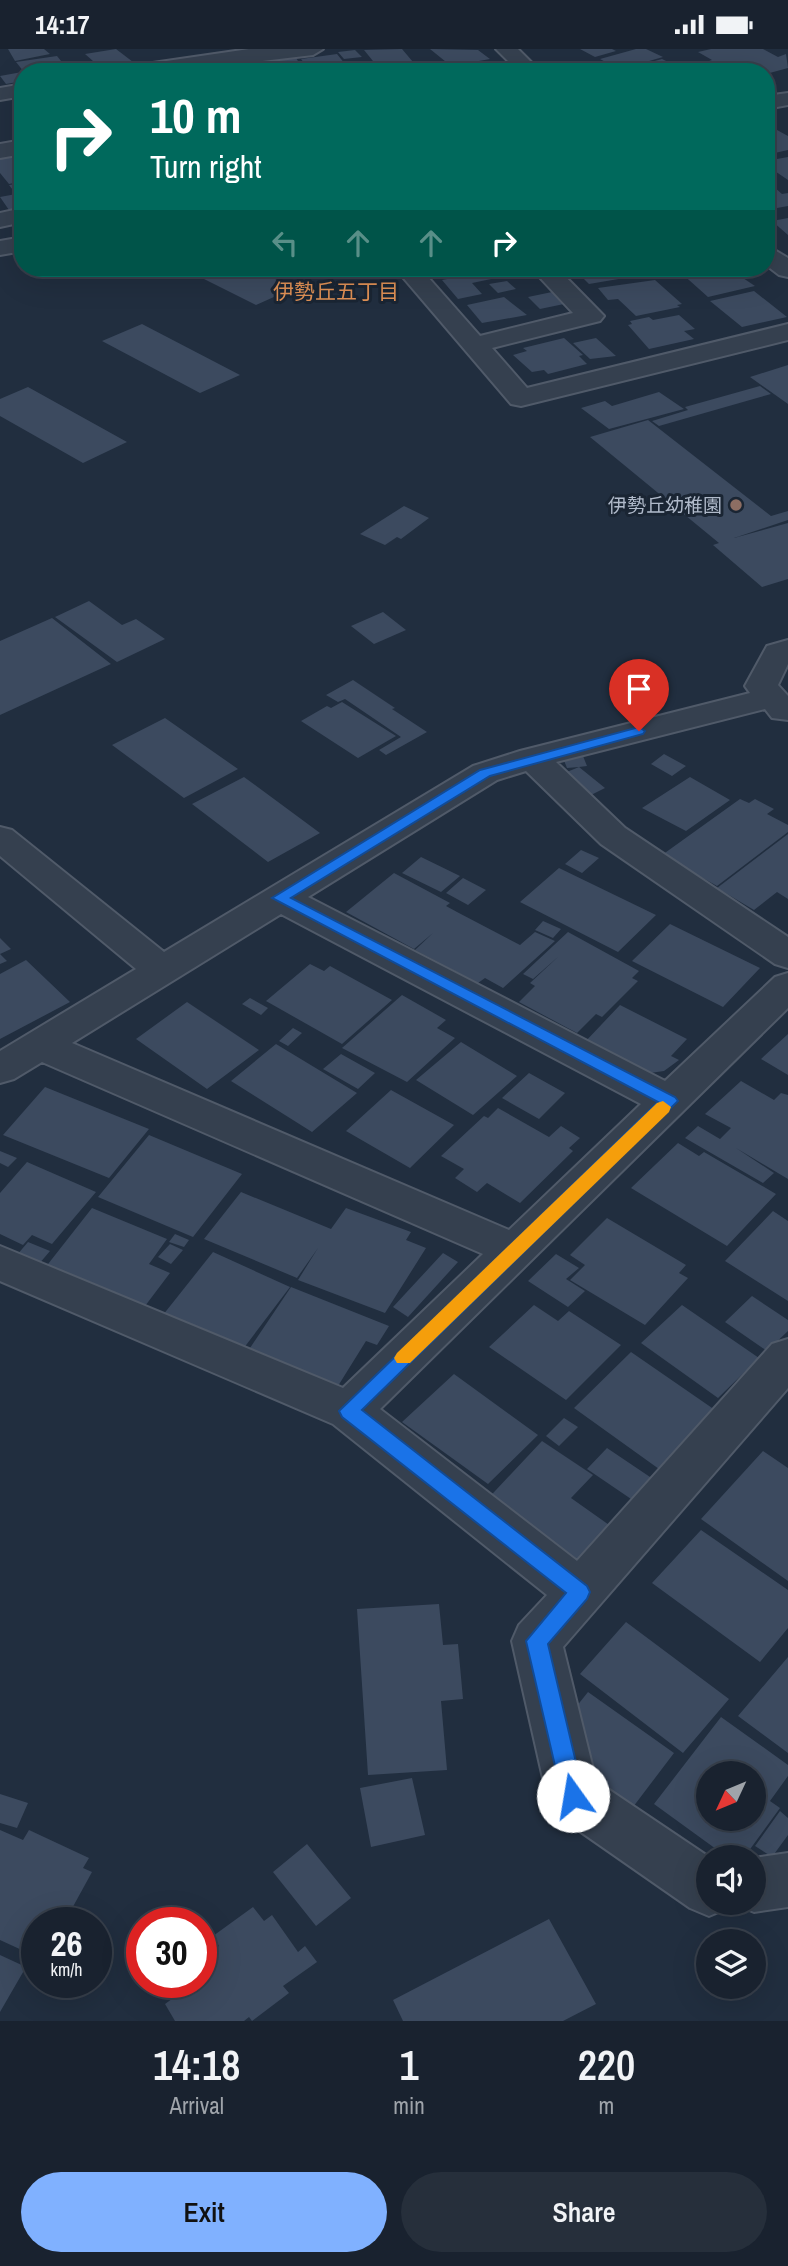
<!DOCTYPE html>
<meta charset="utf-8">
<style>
:root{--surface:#19222f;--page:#262f3b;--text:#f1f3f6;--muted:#9fa4aa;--line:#373f4b;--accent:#80b1ff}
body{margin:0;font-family:"Archivo Narrow","Noto Sans JP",sans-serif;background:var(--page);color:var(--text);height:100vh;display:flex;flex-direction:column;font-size:26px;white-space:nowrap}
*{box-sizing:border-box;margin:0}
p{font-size:23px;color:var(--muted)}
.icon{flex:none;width:38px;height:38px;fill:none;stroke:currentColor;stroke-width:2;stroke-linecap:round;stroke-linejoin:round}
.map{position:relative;height:1972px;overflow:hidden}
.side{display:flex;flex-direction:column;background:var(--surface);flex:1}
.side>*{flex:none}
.hud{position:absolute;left:14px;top:14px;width:761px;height:214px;border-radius:28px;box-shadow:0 7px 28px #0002,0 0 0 2px var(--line);background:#00695c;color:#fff;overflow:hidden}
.needle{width:46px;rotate:226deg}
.tools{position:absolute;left:696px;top:1712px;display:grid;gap:14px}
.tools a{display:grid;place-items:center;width:70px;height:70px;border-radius:50%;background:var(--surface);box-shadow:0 7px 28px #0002,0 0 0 2px var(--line);font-size:35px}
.speed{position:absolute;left:21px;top:1858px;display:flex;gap:14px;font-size:35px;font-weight:700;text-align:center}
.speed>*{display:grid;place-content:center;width:91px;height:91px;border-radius:50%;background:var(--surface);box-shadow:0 7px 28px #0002,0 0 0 2px var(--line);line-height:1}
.speed small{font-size:18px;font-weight:400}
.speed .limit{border:10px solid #d22;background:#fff;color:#111}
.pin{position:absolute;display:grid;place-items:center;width:60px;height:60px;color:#fff;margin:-72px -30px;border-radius:50% 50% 50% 0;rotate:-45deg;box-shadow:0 0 7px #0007}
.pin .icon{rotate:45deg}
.me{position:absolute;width:77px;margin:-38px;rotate:347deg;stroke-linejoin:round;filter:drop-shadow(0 0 5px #0008)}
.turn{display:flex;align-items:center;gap:24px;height:147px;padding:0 21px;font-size:32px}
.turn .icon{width:91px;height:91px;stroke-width:2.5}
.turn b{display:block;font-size:49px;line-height:60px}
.lanes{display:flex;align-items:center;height:66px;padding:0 21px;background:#0003;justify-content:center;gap:35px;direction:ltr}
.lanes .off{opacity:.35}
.eta{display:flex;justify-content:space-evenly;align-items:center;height:119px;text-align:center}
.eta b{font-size:42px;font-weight:600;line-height:49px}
.action{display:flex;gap:14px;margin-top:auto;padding:14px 21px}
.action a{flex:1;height:80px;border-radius:42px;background:var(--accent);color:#111;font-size:28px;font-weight:600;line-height:80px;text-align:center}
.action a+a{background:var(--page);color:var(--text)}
.status{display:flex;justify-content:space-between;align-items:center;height:49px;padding:0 35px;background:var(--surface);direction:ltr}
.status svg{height:19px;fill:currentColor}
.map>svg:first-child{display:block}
</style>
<div class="status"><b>14:17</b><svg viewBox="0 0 49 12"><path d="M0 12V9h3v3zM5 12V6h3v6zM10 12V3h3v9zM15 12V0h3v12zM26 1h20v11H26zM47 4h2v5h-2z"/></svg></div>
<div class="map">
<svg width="788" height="1972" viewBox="0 0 788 1972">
<rect width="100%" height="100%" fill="#212e3f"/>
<!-- building -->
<path fill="#3c4a5f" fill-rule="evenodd" d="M8 0H44L50 5 15 12Z
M116 0 133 13 101 19 85 5Z
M402 0 413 13 377 17 364 1Z
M430 0 478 1 490 10 451 17Z
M580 0H612L616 2 595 8Z
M636 0H646L663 8 625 19 630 21 624 23 600 10Z
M711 0H763L778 8 786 5 788 19 766 25V23H721L703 14 712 11 698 3Z
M355 1 362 8 344 10 338 3Z
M337 5 349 20 311 23 301 10Z
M57 7 70 23H24L16 13Z
M295 7 302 19 278 21 271 10Z
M662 10 689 23H637L629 19Z
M267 11 276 23H240L237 18Z
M420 15 427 23H389L386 19Z
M22 23 23 32 6 35 0 27Z
M766 75 788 87V101L766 106Z
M23 106V132L9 135 0 124V110Z
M788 108V131L766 116V112Z
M23 134V154L18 149 23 159 9 161 0 148 16 145 9 136Z
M774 138 782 145 788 144V157L766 161V139Z
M788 169V186L772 172Z
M182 219H252L294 239 256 256Z
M527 219 535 226 512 230 502 220Z
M597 219H642L648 225 589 235 579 225 599 221Z
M702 219H728L755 237 708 248 680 223Z
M489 222 496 229 472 234 482 245 458 250 442 231Z
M655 231 682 255 677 256 680 258 636 267 618 250 608 251 598 239Z
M507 232 516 240 498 244 489 235Z
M754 242 787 268 742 278 710 252Z
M552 243 564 255 540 260 528 248Z
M504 248 527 266 482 274 467 256Z
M679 266 695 280 684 282 694 290 649 300 628 276 632 275 630 272 649 268 653 271Z
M142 275 240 326 200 344 102 292Z
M564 289 583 306 579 307 587 315 548 325 544 321 532 323 513 306 527 302 523 299Z
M596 289 616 307 590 310 573 294Z
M788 316V355L750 328Z
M760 337 771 345 659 377 652 372 688 361 685 358Z
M28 338 127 393 83 414 0 367V350Z
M659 343 684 360 609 380 581 359 605 352 612 357Z
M648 371 771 467 788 462V471L734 489 788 474V530L762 538 713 496 719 494 590 388Z
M404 457 429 469 401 490 397 488 385 496 360 485Z
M89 552 122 576 136 570 165 590 117 613 55 568Z
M383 563 406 581 374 595 351 577Z
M52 569 111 615 0 666V592Z
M353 631 395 659 392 660 427 683 386 706 379 701 401 688 345 650 338 653 326 646Z
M342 653 396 687 358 709 301 672 327 657 331 659Z
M165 669 238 720 184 749 112 696Z
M664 705 686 717 672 727 651 715Z
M583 707 587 717 579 718 605 739 589 747 562 725 579 718 567 719 563 709Z
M244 728 320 784 268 813 192 755Z
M690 728 730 751 686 782 642 759Z
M740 750 749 754 755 750 774 760 767 765 788 776V783L717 837 662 806Z
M788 785V850L777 843 754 861 717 839Z
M581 801 599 809 582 824 565 815Z
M421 808 460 827 441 843 402 824Z
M559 819 656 866 618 903 520 853Z
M394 824 450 854 446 857 457 863 520 896 535 883 555 892 503 939 485 929 478 934 415 901 433 884 414 900 346 863Z
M463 829 486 841 468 856 446 844Z
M543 872 561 880 553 889 535 881Z
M670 875 760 919 723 958 632 912Z
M568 883 639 922 632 929 638 932 602 968 596 965 577 984 519 953 535 937 530 934 559 907 533 930 523 925Z
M0 889 11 900 0 905 7 912 0 915Z
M26 911 70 953 0 990V925Z
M310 915 324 922 330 917 392 951 342 995 266 952Z
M402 946 446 971 437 979 455 989 407 1033 342 999Z
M250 949 268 959 261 966 242 955Z
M187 953 259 1001 207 1040 136 990Z
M620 956 687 990 671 1007 679 1011 664 1022 643 1025 584 994Z
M293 979 302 984 288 997 279 992Z
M788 985V1026L761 1010Z
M461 993 517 1027 473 1066 416 1031Z
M276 995 357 1044 312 1083 231 1032Z
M341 1005 375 1024 358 1040 323 1020Z
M529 1024 565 1044 539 1070 502 1049Z
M741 1032 774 1051 781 1044 788 1046V1130L736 1099 774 1124 763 1134 685 1089 698 1077 720 1090 731 1079 705 1065Z
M45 1038 149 1080 109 1129 3 1086Z
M391 1041 454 1076 410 1119 346 1082Z
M498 1059 549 1088 561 1077 580 1089 569 1099 573 1102 520 1154 487 1134 477 1143 455 1129 464 1120 441 1107 484 1067 488 1069Z
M149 1086 242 1125 193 1188 98 1148Z
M678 1094 699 1107 704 1103 776 1145 727 1197 631 1139Z
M0 1102 17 1109 8 1118 0 1114Z
M27 1113 96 1143 52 1195 32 1186 23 1196 0 1185V1144Z
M241 1143 331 1180 346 1159 411 1183 406 1191 426 1199 385 1264 298 1231 318 1199 297 1229 204 1190Z
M92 1159 167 1190 149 1215 170 1224 139 1265 41 1224Z
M773 1162 788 1172V1252L725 1212Z
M607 1169 686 1216 679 1224 688 1229 645 1276 570 1231 585 1216 570 1206Z
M175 1185 189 1191 184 1198 169 1193Z
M28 1193 50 1202 33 1222 11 1213Z
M170 1195 183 1201 171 1215 158 1208Z
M213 1203 290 1238 237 1308 159 1271Z
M443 1204 458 1213 408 1268 393 1258Z
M556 1205 579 1219 566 1230 585 1242 568 1258 528 1232Z
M291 1238 389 1277 377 1296 366 1292 338 1337 248 1302Z
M752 1247 788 1271V1282L767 1302 725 1273Z
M534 1256 558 1272 569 1262 621 1296 566 1351 489 1298Z
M682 1256 759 1309 718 1349 641 1294Z
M631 1303 715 1361 659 1420 574 1359Z
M454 1325 538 1386 488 1435 402 1373Z
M564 1369 578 1378 559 1397 546 1387Z
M542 1392 593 1426 571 1449 612 1478 573 1523 481 1457Z
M607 1399 653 1430 634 1452 587 1420Z
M763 1402 788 1419V1532L701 1470Z
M701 1481 788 1541V1579L760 1613 652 1534Z
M439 1555 443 1596 458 1595 463 1650 441 1652 447 1721 368 1726 357 1560Z
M626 1573 729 1650 683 1704 580 1625Z
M788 1608V1704L738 1667Z
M588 1643 674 1704 611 1787 552 1688Z
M721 1668 788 1716V1727L770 1752 780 1759 748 1803 736 1795 727 1808 654 1755ZM709 1724H754V1769H709Z
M412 1729 425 1786 371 1798 360 1739Z
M0 1745 28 1754 17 1779 0 1774Z
M780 1762 788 1769V1786L772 1808 755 1797Z
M0 1781 23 1791 29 1781 89 1809 83 1819 92 1823 64 1874H37V1908L0 1891Z
M307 1795 351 1849 316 1877 273 1823Z
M253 1858 264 1872 272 1866 298 1903 305 1897 317 1913 283 1937 289 1944 252 1972 249 1968 244 1972H175L165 1955 194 1934H201V1929L208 1924 201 1910 219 1897 213 1887Z
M549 1870 596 1955 563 1972H403L393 1951Z
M0 1906 26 1918 0 1963Z"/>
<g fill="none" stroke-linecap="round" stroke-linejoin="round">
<!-- minor casing -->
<g stroke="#505a69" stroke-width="4">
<path id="minor" d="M249 0H323L313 6 168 23H122L132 17Z
M496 0H518L541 23H519Z
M23 35V47L0 51V39Z
M788 44V56L766 60V47Z
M23 91V105L0 109V95Z
M23 159V173L0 178V164Z
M23 188V202L0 206V192Z
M766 196 788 209V228L779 226 766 216Z
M395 219H420L480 287 573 264 531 219H557L604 267 600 272 492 299 527 339 788 275V291L521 357 511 355Z
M788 591V615L778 636 788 647V671L772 669 765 660 556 713 625 779 788 888V919L775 915 601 795 526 722 497 731 308 848 665 1032 775 928 788 924V959L380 1360 577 1512 772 1295 788 1290V1339L563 1598 596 1732 709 1808V1853H730L728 1859 709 1867 690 1859 555 1765 547 1747 512 1592 519 1576 547 1546 333 1375 0 1232V1197L343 1339 483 1205 42 1013 14 1030 0 1034V1002L136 920 0 807V778L12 781 164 903 473 717 520 702 750 644 745 637 767 597ZM281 865 641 1055 509 1181 72 994Z
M788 1804V1858L754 1863 735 1855 754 1853V1809Z"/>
</g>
<!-- minor -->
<use href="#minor" fill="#35404f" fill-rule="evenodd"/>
</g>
<!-- route -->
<path fill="#1a73e8" stroke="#114b97" stroke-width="2" d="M639 678 645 682 643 685 490 727 291 849 675 1048 678 1052 362 1361 587 1537 590 1543 587 1550 548 1595 584 1747 581 1754 573 1757 566 1754 562 1747 526 1592 566 1544 342 1368 339 1362 658 1053 272 849 480 721Z"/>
<!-- slow -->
<path fill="#f59e0b" d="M663 1052 671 1058 669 1063 410 1314H397L394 1309 397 1304 657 1054Z"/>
<!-- markers -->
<circle fill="#8d6e63" stroke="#1a2533" stroke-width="2.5" cx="736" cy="456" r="7"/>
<g text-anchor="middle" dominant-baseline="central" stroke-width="6" stroke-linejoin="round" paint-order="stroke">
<!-- far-poi labels -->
<g font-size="19" fill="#b0baca" stroke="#1a2533" text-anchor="end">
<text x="722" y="456">伊勢丘幼稚園</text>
</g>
<!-- far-neighbourhood labels -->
<g font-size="21" fill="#e09156" stroke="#1a2533">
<text x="336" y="242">伊勢丘五丁目</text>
</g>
</g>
</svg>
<div class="tools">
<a><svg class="needle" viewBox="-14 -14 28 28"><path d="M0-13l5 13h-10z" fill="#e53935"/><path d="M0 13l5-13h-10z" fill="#9fa4aa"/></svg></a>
<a><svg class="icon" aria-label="sound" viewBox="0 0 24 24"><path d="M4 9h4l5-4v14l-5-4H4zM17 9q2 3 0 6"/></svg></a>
<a><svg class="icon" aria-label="layers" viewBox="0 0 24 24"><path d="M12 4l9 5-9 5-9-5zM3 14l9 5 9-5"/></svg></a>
</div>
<div class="speed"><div>26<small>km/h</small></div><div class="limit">30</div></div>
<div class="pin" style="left:639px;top:682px;background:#d93025"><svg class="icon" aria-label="arrive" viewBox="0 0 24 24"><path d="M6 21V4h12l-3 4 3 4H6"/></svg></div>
<svg class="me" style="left:573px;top:1747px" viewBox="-20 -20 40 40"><circle r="19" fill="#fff"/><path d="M0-13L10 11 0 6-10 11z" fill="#1a73e8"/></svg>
<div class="hud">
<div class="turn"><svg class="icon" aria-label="right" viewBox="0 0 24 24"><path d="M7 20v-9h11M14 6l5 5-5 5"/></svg><div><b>10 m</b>Turn right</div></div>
<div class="lanes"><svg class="icon off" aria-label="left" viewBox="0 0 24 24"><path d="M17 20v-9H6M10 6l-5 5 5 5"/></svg><svg class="icon off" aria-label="ahead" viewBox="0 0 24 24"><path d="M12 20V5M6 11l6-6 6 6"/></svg><svg class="icon off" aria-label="ahead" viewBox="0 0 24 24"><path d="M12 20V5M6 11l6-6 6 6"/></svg><svg class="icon" aria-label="right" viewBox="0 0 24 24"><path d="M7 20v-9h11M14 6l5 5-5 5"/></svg></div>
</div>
</div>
<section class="side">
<div class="eta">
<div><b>14:18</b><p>Arrival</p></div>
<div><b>1</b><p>min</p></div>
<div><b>220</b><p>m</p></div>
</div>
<div class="action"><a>Exit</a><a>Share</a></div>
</section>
